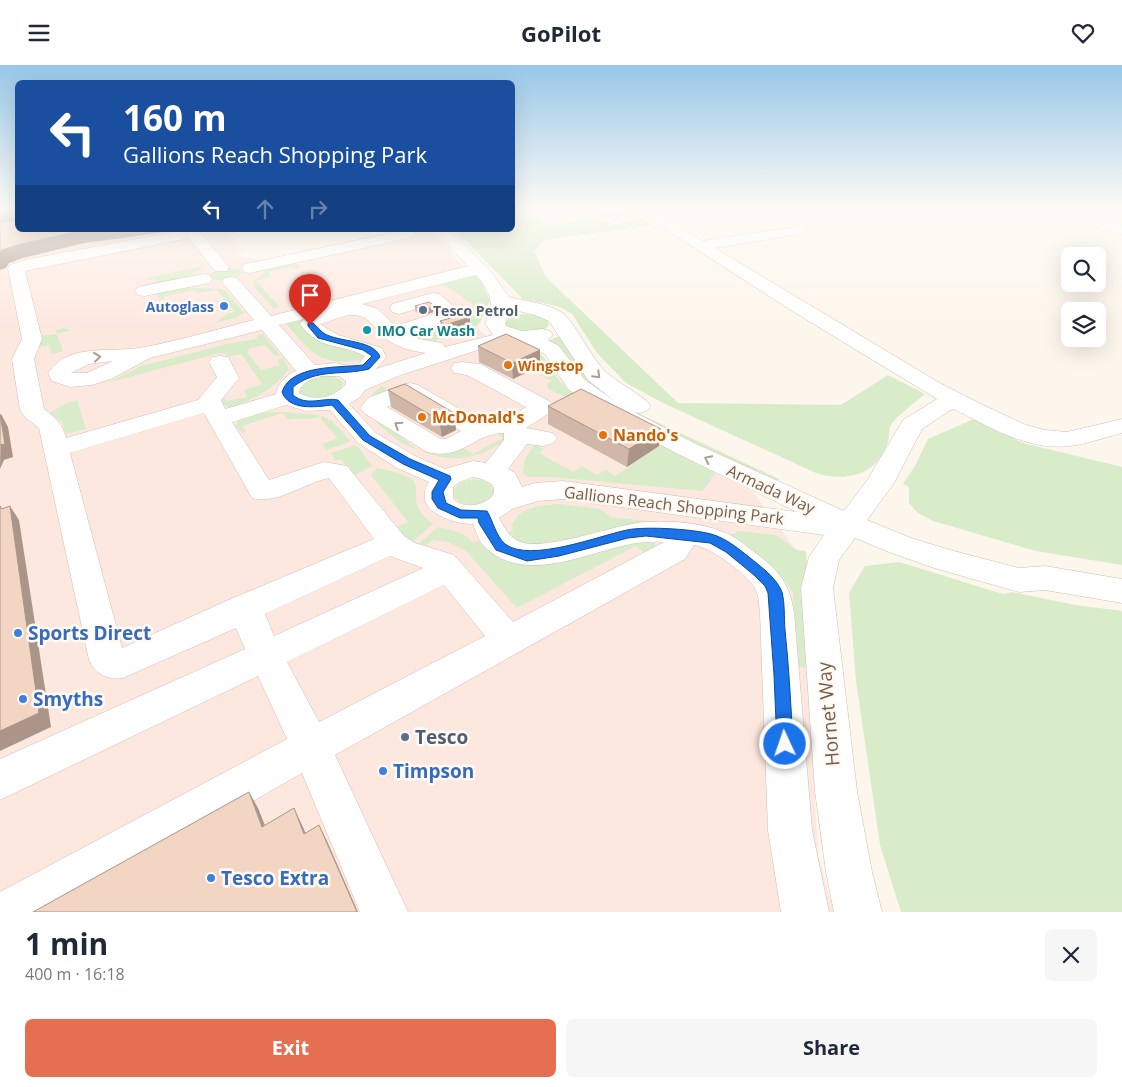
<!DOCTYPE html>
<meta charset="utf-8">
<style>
:root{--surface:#fff;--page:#f6f6f7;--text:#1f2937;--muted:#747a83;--accent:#e76f51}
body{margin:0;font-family:"Open Sans",sans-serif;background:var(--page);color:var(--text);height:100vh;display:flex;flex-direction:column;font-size:19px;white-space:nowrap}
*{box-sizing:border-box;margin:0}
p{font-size:16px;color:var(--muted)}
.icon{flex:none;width:28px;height:28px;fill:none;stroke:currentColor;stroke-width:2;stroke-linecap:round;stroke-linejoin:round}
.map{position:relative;height:847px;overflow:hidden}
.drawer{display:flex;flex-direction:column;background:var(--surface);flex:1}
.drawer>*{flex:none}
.guide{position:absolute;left:15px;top:15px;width:500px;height:152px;border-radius:8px;box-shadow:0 5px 20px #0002;background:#1a4fa0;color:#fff;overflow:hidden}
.fabs{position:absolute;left:1061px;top:182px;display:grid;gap:10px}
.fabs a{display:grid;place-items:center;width:45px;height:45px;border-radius:8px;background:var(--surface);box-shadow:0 5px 20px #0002;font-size:25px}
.pin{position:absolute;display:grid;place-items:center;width:42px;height:42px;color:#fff;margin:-51px -21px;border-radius:50% 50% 50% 0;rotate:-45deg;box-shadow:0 0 5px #0007}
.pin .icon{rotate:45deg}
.me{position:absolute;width:55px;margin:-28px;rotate:357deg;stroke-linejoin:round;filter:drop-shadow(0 0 4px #0008)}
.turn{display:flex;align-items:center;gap:18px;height:105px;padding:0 25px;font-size:22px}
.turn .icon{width:65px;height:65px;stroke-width:2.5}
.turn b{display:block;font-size:35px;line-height:42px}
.lanes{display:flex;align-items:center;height:48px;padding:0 25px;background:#0003;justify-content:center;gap:25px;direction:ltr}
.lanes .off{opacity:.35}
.round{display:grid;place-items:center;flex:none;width:52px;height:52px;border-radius:8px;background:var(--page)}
.overview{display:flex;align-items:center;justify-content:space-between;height:85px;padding:0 25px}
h1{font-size:30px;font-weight:700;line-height:38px}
.button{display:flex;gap:10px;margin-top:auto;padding:10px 25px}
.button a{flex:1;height:58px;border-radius:8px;background:var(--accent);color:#fff;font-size:20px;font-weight:700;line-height:58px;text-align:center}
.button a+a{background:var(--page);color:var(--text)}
header{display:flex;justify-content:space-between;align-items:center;height:65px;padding:0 25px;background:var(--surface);font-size:22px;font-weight:700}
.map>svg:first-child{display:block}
</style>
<header><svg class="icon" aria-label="menu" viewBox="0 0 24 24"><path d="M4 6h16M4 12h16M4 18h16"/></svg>GoPilot<svg class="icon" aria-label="heart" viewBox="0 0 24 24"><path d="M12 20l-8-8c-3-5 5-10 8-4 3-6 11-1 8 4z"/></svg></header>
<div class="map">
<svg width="1122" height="847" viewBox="0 0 1122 847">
<rect width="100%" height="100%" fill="#fdf6ec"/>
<!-- commercial -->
<path fill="#fde8e0" d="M21 165H226L246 186 236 188 244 192 264 195 401 165H430L474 212 487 242 477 263 498 280 546 297 583 339 754 428 799 489 802 498 818 790 834 847H0V169Z"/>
<!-- green -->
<path fill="#d8ecc9" d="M513 143H527L550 161 584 155 617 159 642 154 651 160 545 175 534 186 546 212 678 338 841 340 888 310 925 329C918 335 894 353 891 360 888 366 890 374 887 380 875 411 845 417 816 408L665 339 626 318 597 288 572 249 561 242 523 234 455 165H512Z
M587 143H654L657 145 605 153Z
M295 198 299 201 298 204H295L292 202 268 207 271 211 256 216 280 242 274 244 254 222 253 217 271 202Z
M204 201C190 214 170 216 152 220L150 219 159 216 157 214 148 215 146 213Z
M226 203 239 204 242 208C233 215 221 216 211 214L209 211 213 207Z
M470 210 477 211 482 218 490 236 480 258 470 265 427 278 415 276 411 270V267L424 263 446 265 470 258 464 253 474 250 469 246 477 243 448 222 435 219 316 250 306 255 365 288 366 294C319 303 312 288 284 256Z
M184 222 221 224 226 226 244 248 235 253 215 258 227 249 235 247 217 225 197 228 194 225 163 232 164 234 161 235 156 230 157 228Z
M523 249 535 250 547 255 549 260C538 273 521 266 507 264L504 259 508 253Z
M64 263 69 264V266L57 269 63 286 52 289 49 280 38 282 41 277 40 271 57 269 56 265Z
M263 269 280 290 275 291 265 280 250 283 247 287 261 305 280 300 277 295 283 293 289 304C276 322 260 331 240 339L243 341C232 343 226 344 220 335L224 332 227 336 247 332 244 325 262 319 241 289 227 292 225 288H220L107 318 141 301 231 278 256 274H258L256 271Z
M560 271 615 334 644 351 779 414 774 417 633 351 582 314 560 282 547 276Z
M529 282C548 290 547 300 558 314 564 322 574 328 580 337L565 332 547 323 548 318 552 316 544 312 542 300 507 284Z
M332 311 341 315 343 318C340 334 307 339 298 326L301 319 319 312Z
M382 320 387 325 377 330 396 368 417 384C407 382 398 376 390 369 369 353 358 340 382 320Z
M77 335 86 364 66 369 62 357 50 348 65 339Z
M268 347H284L319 350V352C308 356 299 352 288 355L283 348 242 361 246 366 242 368 235 361 239 354 250 349 251 351Z
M321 351 332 356 351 376 326 385 322 379 337 373 321 354Z
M974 354 1023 378 1122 402V500L1036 486 933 456 918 448 909 438V422L903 419 915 401 928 374Z
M494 367H503L508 374C481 392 456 400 424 387L430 382C441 390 450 389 463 383L473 389 503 373Z
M355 380C364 386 365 395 373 401L354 410 341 394 335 396 331 388Z
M534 380 544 384 539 388 573 407 582 401 597 410 606 405 615 411 661 380 715 408 703 426 551 412H528L523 409 525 394Z
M377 403C386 405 411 409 415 419 417 422 416 426 416 430 415 443 423 451 433 459L410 479 395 463 408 457 371 410Z
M474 414C483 415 492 416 494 427 487 442 465 443 454 432V424L461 417Z
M560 439 600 444 611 452 709 463 561 476 522 482 504 469 513 465 512 459C521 441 542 440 560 439Z
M438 462C450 465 464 466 472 477L481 475 495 488 642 474 651 475 655 479V485L648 491 636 481 517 543 465 485 448 477 433 475 423 484 416 481Z
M739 466 776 470 797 485 806 486 813 604 799 602 793 528C779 503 750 488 728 471Z
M899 497 1003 529 1012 527 1075 540 1122 546V847H901L880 780 856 616 849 528 865 501Z"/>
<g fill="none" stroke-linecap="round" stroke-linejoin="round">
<!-- minor casing -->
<g stroke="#d1beb0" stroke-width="1">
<path id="minor" d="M633 143H650L703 176 800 161 805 162 807 165 805 168 800 169 715 183 938 317 981 339 1026 360 1045 365 1067 367 1122 354V368C1105 372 1088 379 1070 381 1029 386 989 362 954 344L949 346 922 364 894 418 867 455 911 473 950 485 1019 503 1045 501 1122 514V538L1045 525 1019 527 934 503 889 487 855 473 839 495 833 523 857 726 872 807 882 847H834L826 807 815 726 801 523 809 492 824 470 563 434 538 436 512 444 499 453C504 462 508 471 518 476 542 488 616 459 645 457 671 455 705 458 728 469 737 473 745 480 753 486 777 504 789 516 794 547L812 765 829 847H781L768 765 760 547C759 540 759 530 755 523 747 509 710 482 694 480L685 494 335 690 408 847H360L302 708 59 847H0V827L287 674 258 611 0 735V694L245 584 236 563 123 613C107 615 96 610 89 595L39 363 26 353 20 345 12 294 22 274 8 204 10 200 24 195 185 165H198L229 202 227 206H215L189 173 25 206 42 274 34 294 44 344C56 353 62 358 66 373L198 335 217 312 209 297 212 292 220 291 228 292 239 313 221 335 225 344 276 329C278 318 286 310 296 306L262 265 150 293 111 314 92 320 70 322 52 316 48 308C70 276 113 289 145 282 182 275 218 264 254 255L222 217 225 213 231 212 237 213 271 251 468 201 433 165H449L490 205 509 232C525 236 546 238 561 247 573 254 592 294 605 306 616 317 643 330 651 341L647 346 639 348 634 347 694 378 844 446 868 414 903 355 937 334 789 244ZM476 210C489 225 497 239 485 258L493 270 445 282 442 278 419 274 407 269 461 253 463 249 439 229 433 228 392 239 390 243 392 247 399 249 430 240 440 247 395 261 378 244 362 239ZM510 244 535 250 549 256 588 315 617 338 584 314 559 281 548 275 553 270 550 266 543 264 522 266 506 261 505 258ZM348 250C370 249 370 260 384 272 395 282 411 286 426 288L376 304 386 292 382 283 338 270 320 259ZM304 254 300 259C319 286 341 278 365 291L356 303 336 298 315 300 279 260ZM523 278 545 289 568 324 595 345 676 388 797 447 563 416 535 418 522 422 515 408 508 404 527 379 544 381 553 378 557 373 553 368 526 363 551 347 555 342 551 337 480 299 462 297 454 298 451 303 454 308 467 310 526 342 508 354H495L482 357 418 320 410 318 402 320 368 333 360 343 364 348 427 387C463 396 474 368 504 368V375L486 398 473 396 445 404 415 391 376 368 349 339 360 332 365 325 401 310 481 284ZM113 296 87 308H71L89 299ZM322 311H339L346 316V319C334 333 314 337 299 328 301 317 313 314 322 311ZM408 334 461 366 446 374H441L387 342ZM286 340 306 346 330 345 358 378 397 403 429 417C411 445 451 459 473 459 476 466 478 474 483 480 519 519 580 491 622 481 636 477 650 476 664 477L513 557 454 490 415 478 404 471 347 401 324 397 269 415 232 357ZM204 348 252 433C277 440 304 418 329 413L374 474 233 533 122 583 70 388ZM473 412C521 420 476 454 453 434V422L459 417ZM390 491 423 503 274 571 265 549ZM444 520 485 571 319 657 287 597Z
M1031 143H1055L1122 161V169L1033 146Z
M406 165 413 166 415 169 413 172 408 173 250 208 244 207 242 203 244 199 250 198Z
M203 209 209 210 212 214 209 218 144 231 138 230 135 226 138 222Z"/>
</g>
<!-- minor -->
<use href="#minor" fill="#fff" fill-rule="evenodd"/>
</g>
<!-- wall -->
<path fill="#d1b7a8" d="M415 241H435L436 246 422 251 415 246Z
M462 241 470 251 469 252 470 258 446 265 441 261 440 256 461 250 463 246Z
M478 281 540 285V301L513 314 479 297Z
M388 325 454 348 456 365 442 372 391 342Z
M548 341 659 381 627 402 548 359Z"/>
<!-- shaded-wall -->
<path fill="#aa9588" d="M12 145 17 157 0 160V147Z
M83 165H175L152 169 84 178 23 193 9 198 6 203 0 205V189L2 185 17 180Z
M435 241 436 246 422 251 421 246Z
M470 246V251L464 253V248Z
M470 252V258L446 265 445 260Z
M540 285V301L513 314 512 298Z
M454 348 456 365 442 372 439 355Z
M1 349 8 362 13 392 4 395 0 404Z
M661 364 659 381 627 402 629 384Z
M10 441 19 455 51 662 0 686V666Z
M249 727 258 743 272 778 262 762Z
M294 743 302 760 313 785 304 769Z
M319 760 327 776 358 847H357Z"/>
<!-- building -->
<path fill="#f3d5c3" stroke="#aa9588" d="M0 143H18V152L14 151 12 145 0 147Z
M17 155H18V165H83L17 180 2 185 0 189V158Z
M429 237 435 241 421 246 415 241Z
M462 241 470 246 464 248 470 252 445 260 440 256 461 250 464 244Z
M506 269 540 285 512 298 478 281Z
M405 319 454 348 439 355 388 325Z
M581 324 661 364 629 384 548 341Z
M0 349 5 379 0 380Z
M0 441 2 444 10 441 39 648 0 666Z
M249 727 262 762 294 743 304 769 319 760 357 847H33Z"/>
<!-- one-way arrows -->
<defs><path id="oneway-chevron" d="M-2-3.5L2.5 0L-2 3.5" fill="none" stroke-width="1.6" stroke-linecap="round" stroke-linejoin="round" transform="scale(1.25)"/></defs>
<g stroke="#af9d94">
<use href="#oneway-chevron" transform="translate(97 292) rotate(-6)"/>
<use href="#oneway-chevron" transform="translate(597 310) rotate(45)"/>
<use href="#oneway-chevron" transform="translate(398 360) rotate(-147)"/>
<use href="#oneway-chevron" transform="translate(708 394) rotate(-154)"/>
</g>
<!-- sky -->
<linearGradient id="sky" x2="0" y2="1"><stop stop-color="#97c7e8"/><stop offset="0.55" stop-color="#fefbf6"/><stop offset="1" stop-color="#fefbf6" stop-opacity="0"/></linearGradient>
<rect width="1122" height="262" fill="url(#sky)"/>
<!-- route -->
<path fill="#1a73e8" stroke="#114b97" d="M308 258H313C317 261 321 267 325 269 339 277 375 275 380 292L369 304C341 311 317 303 293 322V330C307 342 323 332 338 335L370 371 410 394 450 411 451 414 443 427 446 438 461 445 487 446C493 456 496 471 505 479 530 498 598 471 627 465 644 461 701 464 717 471 729 476 739 484 749 492 761 502 776 512 782 527 785 539 784 553 785 565 789 603 791 641 793 679L791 684 785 686 779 684 777 679 774 610 768 528 765 521 754 510 726 487 710 478 646 471 628 473 559 491 527 496 496 485 479 458 478 453H460L438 443 432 434V427L439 415 403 399 363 375 332 340C316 342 289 346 282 327 291 299 340 303 363 300L372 291 363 285 318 273 308 261Z"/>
<!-- markers -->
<g fill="#3f7fe0" stroke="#fffaf3" stroke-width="2">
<circle cx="224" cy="241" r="5"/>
<circle cx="18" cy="568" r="5"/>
<circle cx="23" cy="634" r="5"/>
<circle cx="383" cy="706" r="5"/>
<circle cx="211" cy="813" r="5"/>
</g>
<g fill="#5c6f8a" stroke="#fffaf3" stroke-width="2">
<circle cx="423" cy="245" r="5"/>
<circle cx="405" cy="672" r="5"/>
</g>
<circle fill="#0f9aa8" stroke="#fffaf3" stroke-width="2" cx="367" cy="265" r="5"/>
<g fill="#e8710a" stroke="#fffaf3" stroke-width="2">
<circle cx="508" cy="300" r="5"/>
<circle cx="422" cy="352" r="5"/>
<circle cx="603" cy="370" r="5"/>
</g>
<g text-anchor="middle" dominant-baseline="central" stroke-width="5" stroke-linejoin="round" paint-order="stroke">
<!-- far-shop labels -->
<g font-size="14" font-weight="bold" fill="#366cbe" stroke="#fffaf3" text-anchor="end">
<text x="214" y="241">Autoglass</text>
</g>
<!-- far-service labels -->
<g font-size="14" font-weight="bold" fill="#4e5e75" stroke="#fffaf3" text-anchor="start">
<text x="433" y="245">Tesco Petrol</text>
</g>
<!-- far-culture labels -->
<g font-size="14" font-weight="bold" fill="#0d838f" stroke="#fffaf3" text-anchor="start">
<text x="377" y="265">IMO Car Wash</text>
</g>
<!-- far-food labels -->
<g font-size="14" font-weight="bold" fill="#c56008" stroke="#fffaf3" text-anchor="start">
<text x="518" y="300">Wingstop</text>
</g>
<!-- food labels -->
<g font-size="16" font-weight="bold" fill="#c56008" stroke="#fffaf3" text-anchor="start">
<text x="432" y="352">McDonald's</text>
<text x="613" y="370">Nando's</text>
</g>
<!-- street labels -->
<g font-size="16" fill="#7a5c4d" stroke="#fffaf3">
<text transform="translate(771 424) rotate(25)">Armada Way</text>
<text transform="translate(674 440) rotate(7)">Gallions Reach Shopping Park</text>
</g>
<!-- near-shop labels -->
<g font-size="19" font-weight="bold" fill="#366cbe" stroke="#fffaf3" text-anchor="start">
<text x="28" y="568">Sports Direct</text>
<text x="33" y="634">Smyths</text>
<text x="393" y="706">Timpson</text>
<text x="221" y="813">Tesco Extra</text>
</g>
<!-- near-street labels -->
<g font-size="19" fill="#7a5c4d" stroke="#fffaf3">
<text transform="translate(828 649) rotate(-95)">Hornet Way</text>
</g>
<!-- near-service labels -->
<g font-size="19" font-weight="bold" fill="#4e5e75" stroke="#fffaf3" text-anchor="start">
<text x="415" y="672">Tesco</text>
</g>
</g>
</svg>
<div class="fabs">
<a><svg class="icon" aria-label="search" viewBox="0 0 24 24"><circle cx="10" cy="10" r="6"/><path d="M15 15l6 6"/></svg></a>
<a><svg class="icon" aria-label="layers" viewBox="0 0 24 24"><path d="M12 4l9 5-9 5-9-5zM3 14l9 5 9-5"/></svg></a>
</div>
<div class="pin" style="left:310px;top:260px;background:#d93025"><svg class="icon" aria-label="arrive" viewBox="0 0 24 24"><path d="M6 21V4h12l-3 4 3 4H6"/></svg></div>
<svg class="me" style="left:785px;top:679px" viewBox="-20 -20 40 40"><circle r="17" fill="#1a73e8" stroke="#fff" stroke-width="3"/><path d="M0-11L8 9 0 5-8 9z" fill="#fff"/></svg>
<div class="guide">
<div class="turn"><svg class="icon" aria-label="left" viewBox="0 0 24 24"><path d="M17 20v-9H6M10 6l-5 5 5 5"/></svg><div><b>160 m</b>Gallions Reach Shopping Park</div></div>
<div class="lanes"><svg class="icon" aria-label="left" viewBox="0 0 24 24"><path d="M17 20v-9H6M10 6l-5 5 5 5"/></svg><svg class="icon off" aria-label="ahead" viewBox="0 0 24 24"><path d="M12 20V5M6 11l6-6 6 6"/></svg><svg class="icon off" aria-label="right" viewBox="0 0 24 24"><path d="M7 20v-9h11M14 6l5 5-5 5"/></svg></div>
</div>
</div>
<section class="drawer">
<div class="overview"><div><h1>1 min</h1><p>400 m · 16:18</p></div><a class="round"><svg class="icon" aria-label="close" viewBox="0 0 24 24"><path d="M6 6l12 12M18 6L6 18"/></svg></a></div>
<div class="button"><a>Exit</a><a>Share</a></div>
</section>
